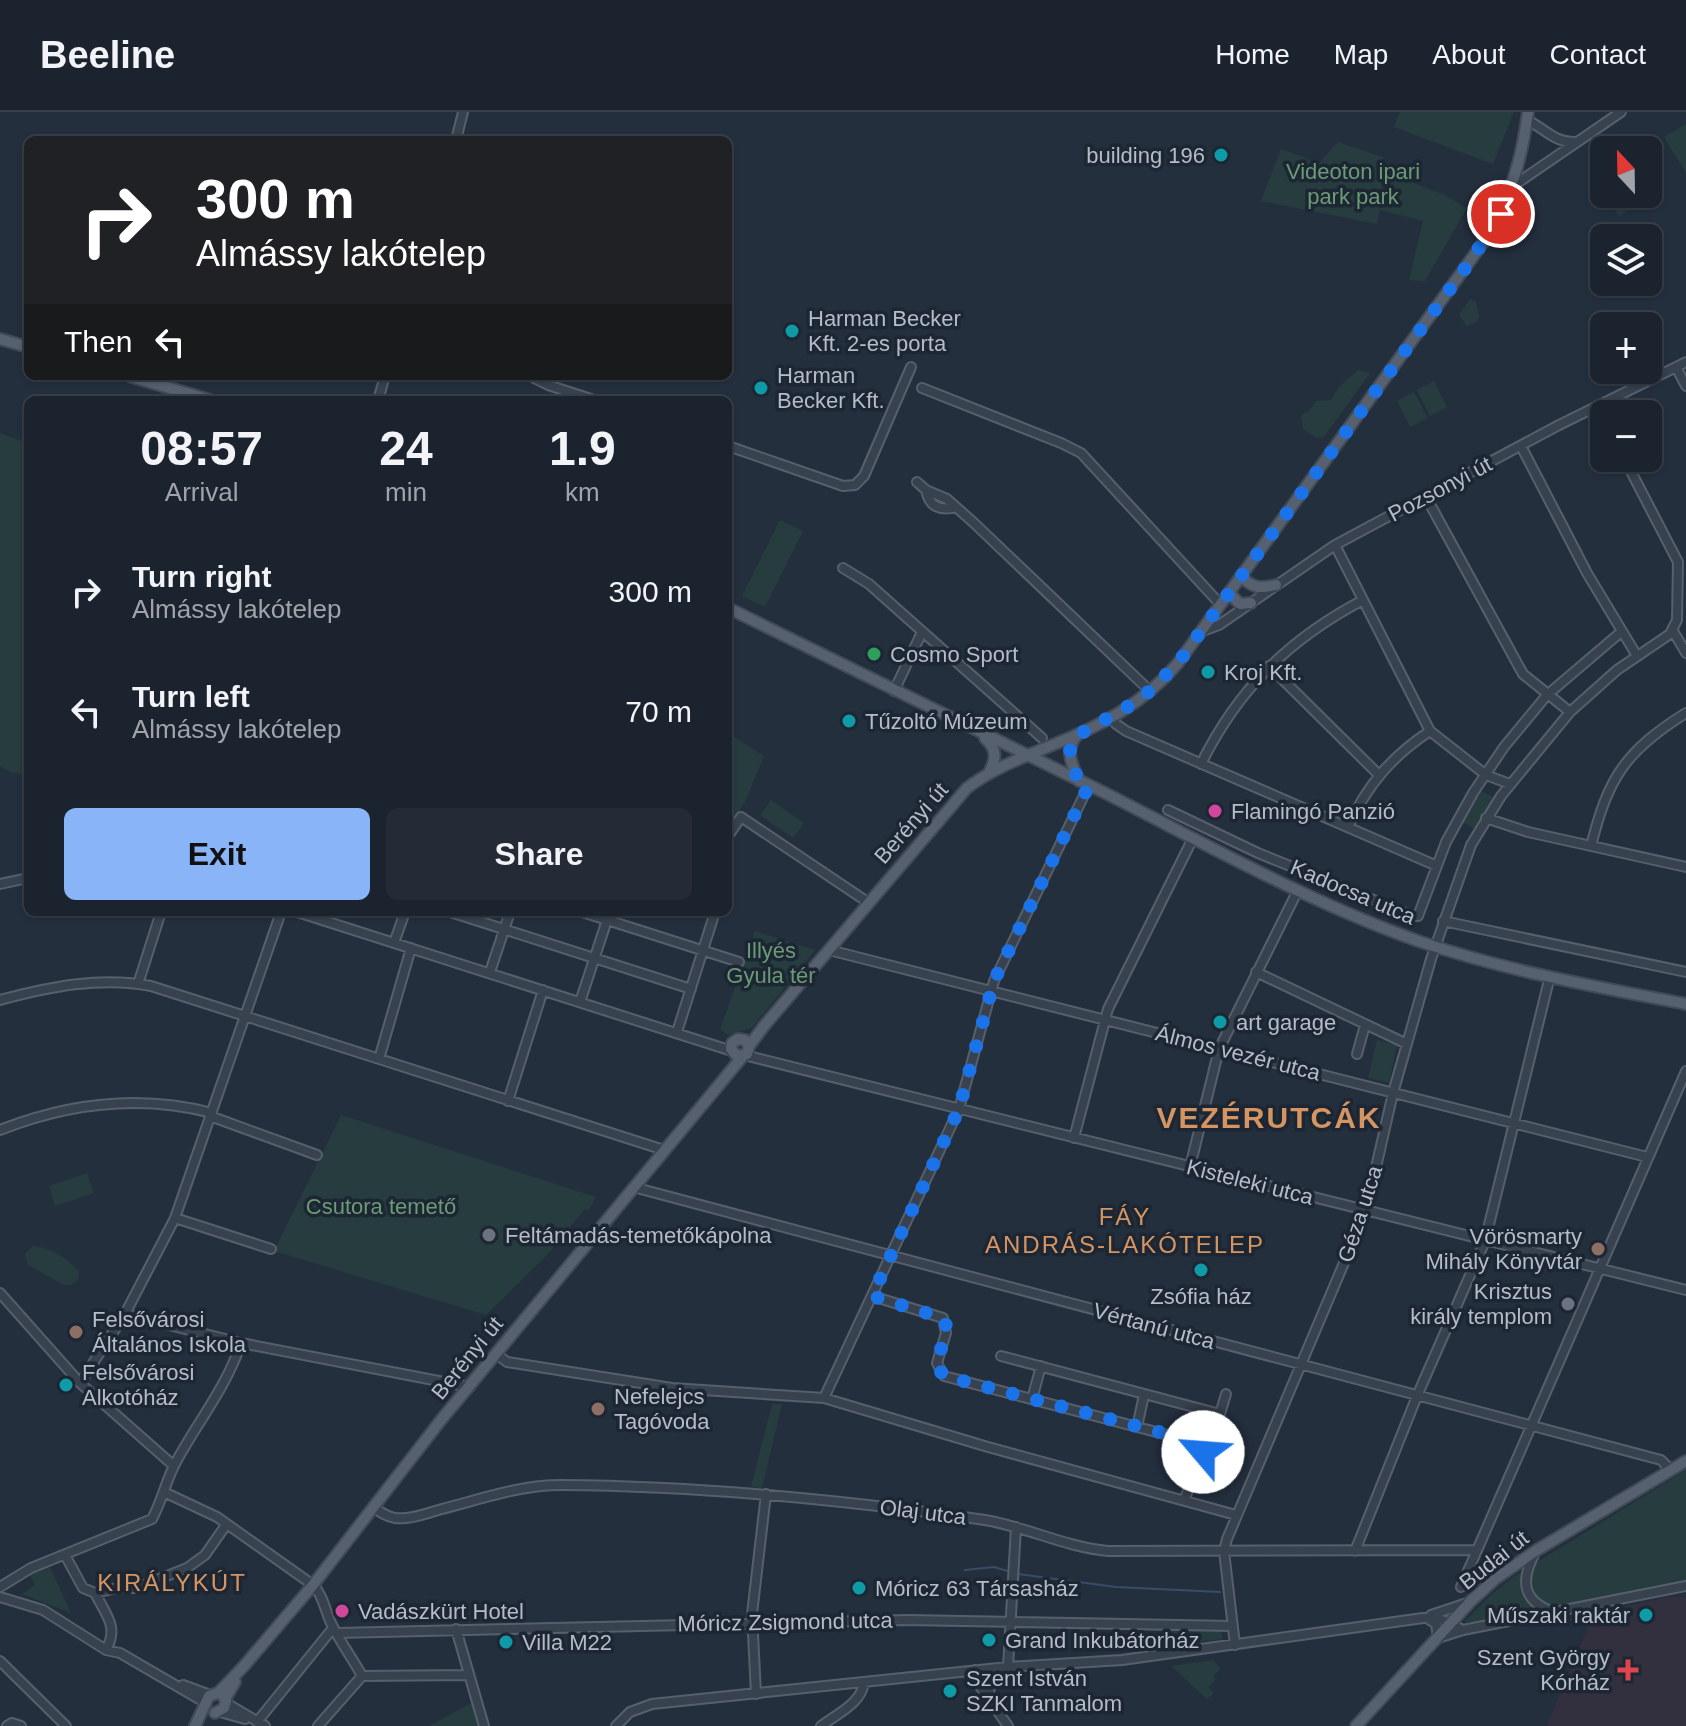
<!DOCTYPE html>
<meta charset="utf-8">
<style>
:root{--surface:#1b232e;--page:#242b36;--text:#f1f3f6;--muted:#a0a4aa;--line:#39404a;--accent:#8ab4f8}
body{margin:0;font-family:Helvetica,sans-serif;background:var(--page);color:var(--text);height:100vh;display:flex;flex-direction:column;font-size:30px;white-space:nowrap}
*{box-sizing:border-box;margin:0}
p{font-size:26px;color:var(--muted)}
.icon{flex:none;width:44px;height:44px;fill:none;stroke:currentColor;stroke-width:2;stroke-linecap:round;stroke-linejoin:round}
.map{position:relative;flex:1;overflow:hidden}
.sheet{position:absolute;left:24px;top:284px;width:708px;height:520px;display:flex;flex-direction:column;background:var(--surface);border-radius:12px;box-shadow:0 2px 6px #0004,0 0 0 2px var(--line)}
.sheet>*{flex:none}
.top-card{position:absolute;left:24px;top:24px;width:708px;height:244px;border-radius:12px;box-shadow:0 2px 6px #0004,0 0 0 2px var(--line);background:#202124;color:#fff;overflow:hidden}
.needle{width:52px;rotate:338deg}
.buttons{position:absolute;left:1590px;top:24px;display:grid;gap:16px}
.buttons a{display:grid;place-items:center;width:72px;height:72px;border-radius:12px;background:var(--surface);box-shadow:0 2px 6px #0004,0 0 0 2px var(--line);font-size:40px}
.pin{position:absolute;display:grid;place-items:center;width:68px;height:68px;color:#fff;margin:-34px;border:4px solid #fff;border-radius:50%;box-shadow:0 2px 8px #0007}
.me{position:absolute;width:88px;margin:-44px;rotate:297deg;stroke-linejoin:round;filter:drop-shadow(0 0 6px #0008)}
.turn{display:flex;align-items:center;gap:28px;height:168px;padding:0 40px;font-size:36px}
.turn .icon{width:104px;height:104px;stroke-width:2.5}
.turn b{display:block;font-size:56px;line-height:68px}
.then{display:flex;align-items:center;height:76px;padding:0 40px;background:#0003;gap:16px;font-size:30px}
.eta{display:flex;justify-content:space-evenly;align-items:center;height:136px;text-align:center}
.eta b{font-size:48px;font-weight:700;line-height:56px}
.button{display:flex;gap:16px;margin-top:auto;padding:16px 40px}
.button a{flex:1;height:92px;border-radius:12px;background:var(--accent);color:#111;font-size:32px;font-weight:700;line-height:92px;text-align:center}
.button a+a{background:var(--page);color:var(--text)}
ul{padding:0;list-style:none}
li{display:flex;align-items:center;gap:24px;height:120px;padding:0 40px}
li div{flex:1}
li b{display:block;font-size:30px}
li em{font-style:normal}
header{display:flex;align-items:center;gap:48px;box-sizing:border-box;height:112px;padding:0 40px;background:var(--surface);border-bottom:2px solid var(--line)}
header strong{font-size:38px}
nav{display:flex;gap:44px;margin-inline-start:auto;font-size:28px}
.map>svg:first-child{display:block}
</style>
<header>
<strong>Beeline</strong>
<nav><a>Home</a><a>Map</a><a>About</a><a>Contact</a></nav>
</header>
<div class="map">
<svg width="1686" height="1614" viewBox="0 0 1686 1614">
<rect width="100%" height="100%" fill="#242f3e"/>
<!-- medical -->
<path fill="#32303f" d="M1670 1485H1686V1614H1547L1594 1501Z"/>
<!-- green -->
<path fill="#263c3f" d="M1400 0H1514L1493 52 1394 15Z
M1686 12V61L1664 25Z
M1338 30 1383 45 1382 53 1392 56 1391 62 1444 83 1467 96 1425 169 1409 168 1423 109 1380 98 1377 112 1261 89 1281 37 1319 51Z
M1648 79 1650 83 1619 104 1608 88 1616 82H1648Z
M1470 187 1476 190 1479 204 1477 210 1467 214 1459 203Z
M1358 258 1370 261 1324 325 1316 326 1303 317 1301 303 1309 299 1316 289 1331 288 1338 276Z
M1434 269 1447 295 1430 304 1417 278Z
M1414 280 1428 306 1410 315 1397 289Z
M0 321 28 331V663L11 660 0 654Z
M780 408 803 419 765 495 742 484Z
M728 621 764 644 745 690 735 705 728 698Z
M1481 679 1495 686 1476 718 1463 710Z
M771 688 804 711 793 726 760 703Z
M755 819 815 838 752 916 729 923 720 918Z
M1377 928 1397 933 1389 971 1368 966Z
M341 1003 596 1085 588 1099 585 1097 546 1144 486 1203 274 1139Z
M87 1061 94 1081 55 1094 49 1074Z
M33 1134C47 1134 72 1148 79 1160L78 1168 71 1173H64L28 1153 25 1142Z
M772 1292H782L762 1376 751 1375Z
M1686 1358V1469L1473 1511 1464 1510 1491 1483 1513 1465Z
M49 1453 71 1501 22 1482 35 1473 29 1462Z
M1168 1518 1222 1519V1527L1169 1533Z
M1213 1548 1221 1557 1213 1564 1216 1567 1208 1575 1214 1581 1207 1587 1171 1554Z
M477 1588 484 1614H429Z"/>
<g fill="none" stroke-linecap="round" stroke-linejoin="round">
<!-- stream -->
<path stroke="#394c67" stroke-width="2" d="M965 1458 994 1455 1011 1460
M1018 1462 1116 1475 1220 1480"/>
<!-- minor casing -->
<g stroke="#565f6c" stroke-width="12">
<path id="minor" d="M1527 8C1544 16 1555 31 1575 30
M456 28 463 0
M1513 74 1621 0
M1676 255 1686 274
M530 264 548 273 594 288
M922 276 1061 331 1081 341 1221 493
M378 288 385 264
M1597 294 1604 308
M728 334 843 374 855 373 864 364 911 255
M1521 334 1587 461 1637 544
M917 370 926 378 947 387 974 411 1150 579
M926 378C929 395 940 399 956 395
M1426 385 1523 562 1570 600
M1335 433 1430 619 1486 663 1510 672
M843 456 869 472 1042 626
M1203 519 1219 513 1335 433 1559 313 1686 250
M1673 519 1686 541
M1269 554 1378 662
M894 579 922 520
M1112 605 1116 612 1126 619 1437 754
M1201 652C1238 577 1289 527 1363 488
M1168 698 1258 741 1413 804H1418L1446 730 1473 681 1504 635 1547 583 1621 520
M1486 706 1528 720 1686 755
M1348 715C1367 673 1392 644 1430 619
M728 724 741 705 869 791
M1591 734C1608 666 1625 639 1686 601
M0 772 28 766
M297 800 732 939
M450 800 691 877
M582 800 739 850
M1443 809 1686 860
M394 831 405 800
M829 838 1647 1045
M490 860 510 800
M1256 860 1407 932
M138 872 161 800
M0 888C48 875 101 864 151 874L664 1038
M580 890 607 808
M677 920 715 800
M1357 942 1365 913
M744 943 1686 1178
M379 947 411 836
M508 989 543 878
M210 1004 317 1043
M0 1018C69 991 139 982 212 1001
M1074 1026 1108 897 1193 726
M1190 1055 1219 937 1297 780
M633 1075 1661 1348 1671 1358
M175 1106 271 1137
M0 1181 80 1271 174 1354
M872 1184 943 1206 946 1221 937 1251 944 1264 1198 1331 1203 1340 1202 1346 1184 1388
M125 1202 241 1231 470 1275
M496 1242 507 1250 672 1276 824 1286 988 1335 1236 1403
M1001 1244 1220 1302 1226 1282
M80 1271 125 1202 175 1106 281 800
M824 1286 959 997 994 869 1089 673
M1032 1287 1041 1254
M1137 1315 1144 1283
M166 1381 217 1405 313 1473C324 1484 325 1500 332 1513 340 1530 353 1547 362 1564
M373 1395C380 1400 387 1405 395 1406 410 1408 427 1401 442 1397 481 1387 520 1373 561 1373 703 1374 844 1388 985 1408 1027 1415 1065 1435 1108 1439L1476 1438
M1355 1439 1417 1284 1485 1129 1550 864
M1536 1439C1521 1466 1520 1489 1554 1500
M65 1443 83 1476 95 1481C106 1503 119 1515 106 1538
M0 1475 31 1456 152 1407C162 1389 166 1368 176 1350 197 1311 227 1274 241 1231
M1461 1475 1686 959
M95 1481 117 1476H136L187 1456 205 1443 226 1413
M0 1485 43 1498 106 1538 120 1541 206 1591
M1431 1503 1467 1491
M1427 1506 1436 1512 1438 1526 1463 1518 1686 1474
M456 1517 484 1614
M337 1521 908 1508 1233 1514
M1235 1533 1224 1439 1227 1427 1366 1099 1393 981 1431 847 1471 733 1501 684 1570 600 1617 558 1670 522 1677 508 1678 450 1624 346
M0 1549 66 1614
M1008 1555 1016 1415
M975 1558 977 1570 1008 1614
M183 1573 210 1583
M756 1582 752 1502 766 1382
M988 1584 993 1565 1004 1557
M226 1591 265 1614
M220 1600 245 1607
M257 1610 333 1516
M7 1614 12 1611 21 1614
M318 1614 362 1564 469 1563
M616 1614 630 1600 652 1592 1008 1555 1122 1548 1423 1506H1438L1463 1518
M821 1614C837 1602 862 1591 864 1570"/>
</g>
<!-- major casing -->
<g stroke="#414a57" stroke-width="14">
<path id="major" d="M0 227 28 235
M129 264 210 288
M1241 465C1254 476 1259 477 1276 473
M1230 482 1240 492 1251 491
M728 496C853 558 979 618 1103 680 1208 733 1310 791 1421 830 1507 859 1597 875 1686 892
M1077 623C1064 639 1072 652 1079 669
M985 626C998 638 996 647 989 661
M749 934 745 928 738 927 732 931 731 937 737 944 747 942 749 934 764 914 967 676C992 657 1021 646 1050 634 1098 615 1144 592 1178 551L1488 124C1511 84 1522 46 1528 0
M225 1587 235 1570
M215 1601 224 1596 226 1589 223 1584
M195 1614 209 1584 218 1581 244 1554 313 1473 441 1308 743 944
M1356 1614 1471 1489 1495 1467 1537 1438 1686 1349"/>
</g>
<!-- minor -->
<use href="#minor" stroke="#38414e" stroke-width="8"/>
<!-- major -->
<use href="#major" stroke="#56606e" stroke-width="10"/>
</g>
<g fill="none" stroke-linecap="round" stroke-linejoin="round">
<!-- route -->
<path stroke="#1a73e8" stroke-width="14" stroke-dasharray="0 25.2" d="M1203 1340 1194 1329 944 1264 938 1256 937 1251 947 1216 943 1206 872 1184 959 997 994 869 1089 673C1071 665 1066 644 1073 626L1141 587 1178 551 1469 151 1501 102"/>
</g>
<!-- markers -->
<g fill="#0f9aa8" stroke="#1d2633" stroke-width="3">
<circle cx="1221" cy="43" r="8"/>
<circle cx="792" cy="219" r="8"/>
<circle cx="761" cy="276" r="8"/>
<circle cx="1208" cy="560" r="8"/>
<circle cx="849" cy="609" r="8"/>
<circle cx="1220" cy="910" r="8"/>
<circle cx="1201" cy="1158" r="8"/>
<circle cx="66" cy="1273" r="8"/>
<circle cx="859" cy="1476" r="8"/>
<circle cx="1646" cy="1503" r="8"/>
<circle cx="989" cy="1528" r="8"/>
<circle cx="506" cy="1530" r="8"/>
<circle cx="950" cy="1579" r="8"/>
</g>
<circle fill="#2e9e5b" stroke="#1d2633" stroke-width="3" cx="874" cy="542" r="8"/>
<g fill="#d1479c" stroke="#1d2633" stroke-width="3">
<circle cx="1215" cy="699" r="8"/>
<circle cx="342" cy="1499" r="8"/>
</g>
<g fill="#6b7280" stroke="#1d2633" stroke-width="3">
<circle cx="489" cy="1123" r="8"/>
<circle cx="1568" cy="1192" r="8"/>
</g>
<g fill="#8d6e63" stroke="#1d2633" stroke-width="3">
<circle cx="1598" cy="1137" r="8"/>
<circle cx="76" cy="1220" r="8"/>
<circle cx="598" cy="1297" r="8"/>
</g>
<path fill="#e0444e" stroke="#1d2633" stroke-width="3" d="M1624 1546h8v8h8v8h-8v8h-8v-8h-8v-8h8z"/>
<g text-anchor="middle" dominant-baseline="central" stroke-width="7" stroke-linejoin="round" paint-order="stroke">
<!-- poi labels -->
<g font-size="22" fill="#b4bcc9" stroke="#1d2633" text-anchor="start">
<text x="1205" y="43" text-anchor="end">building 196</text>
<text x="808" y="206">Harman Becker<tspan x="808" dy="25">Kft. 2-es porta</tspan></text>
<text x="777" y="263">Harman<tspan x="777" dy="25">Becker Kft.</tspan></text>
<text x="890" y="542">Cosmo Sport</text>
<text x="1224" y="560">Kroj Kft.</text>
<text x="865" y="609">Tűzoltó Múzeum</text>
<text x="1231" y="699">Flamingó Panzió</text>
<text x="1236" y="910">art garage</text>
<text x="505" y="1123">Feltámadás-temetőkápolna</text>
<text x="1582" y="1124" text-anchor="end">Vörösmarty<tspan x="1582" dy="25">Mihály Könyvtár</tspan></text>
<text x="1552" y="1179" text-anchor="end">Krisztus<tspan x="1552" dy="25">király templom</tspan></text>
<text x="1201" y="1184" text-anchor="middle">Zsófia ház</text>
<text x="92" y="1207">Felsővárosi<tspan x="92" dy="25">Általános Iskola</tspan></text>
<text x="82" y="1260">Felsővárosi<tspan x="82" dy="25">Alkotóház</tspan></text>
<text x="614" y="1284">Nefelejcs<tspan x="614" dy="25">Tagóvoda</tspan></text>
<text x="875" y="1476">Móricz 63 Társasház</text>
<text x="358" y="1499">Vadászkürt Hotel</text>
<text x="1630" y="1503" text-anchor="end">Műszaki raktár</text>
<text x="1005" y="1528">Grand Inkubátorház</text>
<text x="522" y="1530">Villa M22</text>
<text x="1610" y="1545" text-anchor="end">Szent György<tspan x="1610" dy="25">Kórház</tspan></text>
<text x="966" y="1566">Szent István<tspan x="966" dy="25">SZKI Tanmalom</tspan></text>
</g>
<!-- park labels -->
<g font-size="22" fill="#6b9a76" stroke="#1d2633">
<text x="1353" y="59">Videoton ipari<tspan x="1353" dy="25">park park</tspan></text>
<text x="771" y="838">Illyés<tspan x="771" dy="25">Gyula tér</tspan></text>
<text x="381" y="1094">Csutora temető</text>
</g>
<!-- street labels -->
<g font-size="22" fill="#b4bcc9" stroke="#1d2633">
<text transform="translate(1440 377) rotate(-28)">Pozsonyi út</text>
<text transform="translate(911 711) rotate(-49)">Berényi út</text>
<text transform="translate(1353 780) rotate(23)">Kadocsa utca</text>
<text transform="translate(1238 941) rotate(14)">Álmos vezér utca</text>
<text transform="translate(1250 1070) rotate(14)">Kisteleki utca</text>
<text transform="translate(1360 1102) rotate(-72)">Géza utca</text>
<text transform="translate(1154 1214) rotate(15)">Vértanú utca</text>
<text transform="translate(467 1246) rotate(-51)">Berényi út</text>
<text transform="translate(923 1400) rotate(7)">Olaj utca</text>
<text transform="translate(1494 1448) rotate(-38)">Budai út</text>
<text transform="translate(785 1510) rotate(-1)">Móricz Zsigmond utca</text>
</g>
<!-- neighbourhood labels -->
<g font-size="24" letter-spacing="2" fill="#d59563" stroke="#1d2633">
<text x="1125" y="1104">FÁY<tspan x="1125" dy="28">ANDRÁS-LAKÓTELEP</tspan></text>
<text x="172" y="1470">KIRÁLYKÚT</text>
</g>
<!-- district labels -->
<g font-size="30" font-weight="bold" letter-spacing="2" fill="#d59563" stroke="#1d2633">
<text x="1269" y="1005">VEZÉRUTCÁK</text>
</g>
</g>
</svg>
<div class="buttons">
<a><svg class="needle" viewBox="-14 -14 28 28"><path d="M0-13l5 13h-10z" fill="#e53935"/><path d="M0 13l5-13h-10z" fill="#a0a4aa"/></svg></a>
<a><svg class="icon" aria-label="layers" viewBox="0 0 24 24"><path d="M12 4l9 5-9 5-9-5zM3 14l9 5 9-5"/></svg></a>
<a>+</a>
<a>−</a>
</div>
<div class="pin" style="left:1501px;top:102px;background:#d93025"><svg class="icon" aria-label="arrive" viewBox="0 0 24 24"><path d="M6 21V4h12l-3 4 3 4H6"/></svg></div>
<svg class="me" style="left:1203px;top:1340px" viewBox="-20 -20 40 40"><circle r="19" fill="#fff"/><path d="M0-13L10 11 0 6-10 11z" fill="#1a73e8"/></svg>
<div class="top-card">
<div class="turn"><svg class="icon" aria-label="right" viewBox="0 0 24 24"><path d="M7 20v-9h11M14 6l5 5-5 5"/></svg><div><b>300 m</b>Almássy lakótelep</div></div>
<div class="then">Then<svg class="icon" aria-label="left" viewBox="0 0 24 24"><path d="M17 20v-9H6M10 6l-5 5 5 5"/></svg></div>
</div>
<section class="sheet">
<div class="eta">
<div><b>08:57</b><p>Arrival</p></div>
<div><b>24</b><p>min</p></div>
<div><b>1.9</b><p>km</p></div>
</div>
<ul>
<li><svg class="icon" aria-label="right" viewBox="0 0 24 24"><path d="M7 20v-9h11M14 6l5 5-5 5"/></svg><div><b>Turn right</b><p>Almássy lakótelep</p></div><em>300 m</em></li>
<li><svg class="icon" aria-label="left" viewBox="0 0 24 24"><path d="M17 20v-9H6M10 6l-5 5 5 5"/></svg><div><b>Turn left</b><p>Almássy lakótelep</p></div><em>70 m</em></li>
</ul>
<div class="button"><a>Exit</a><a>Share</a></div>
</section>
</div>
